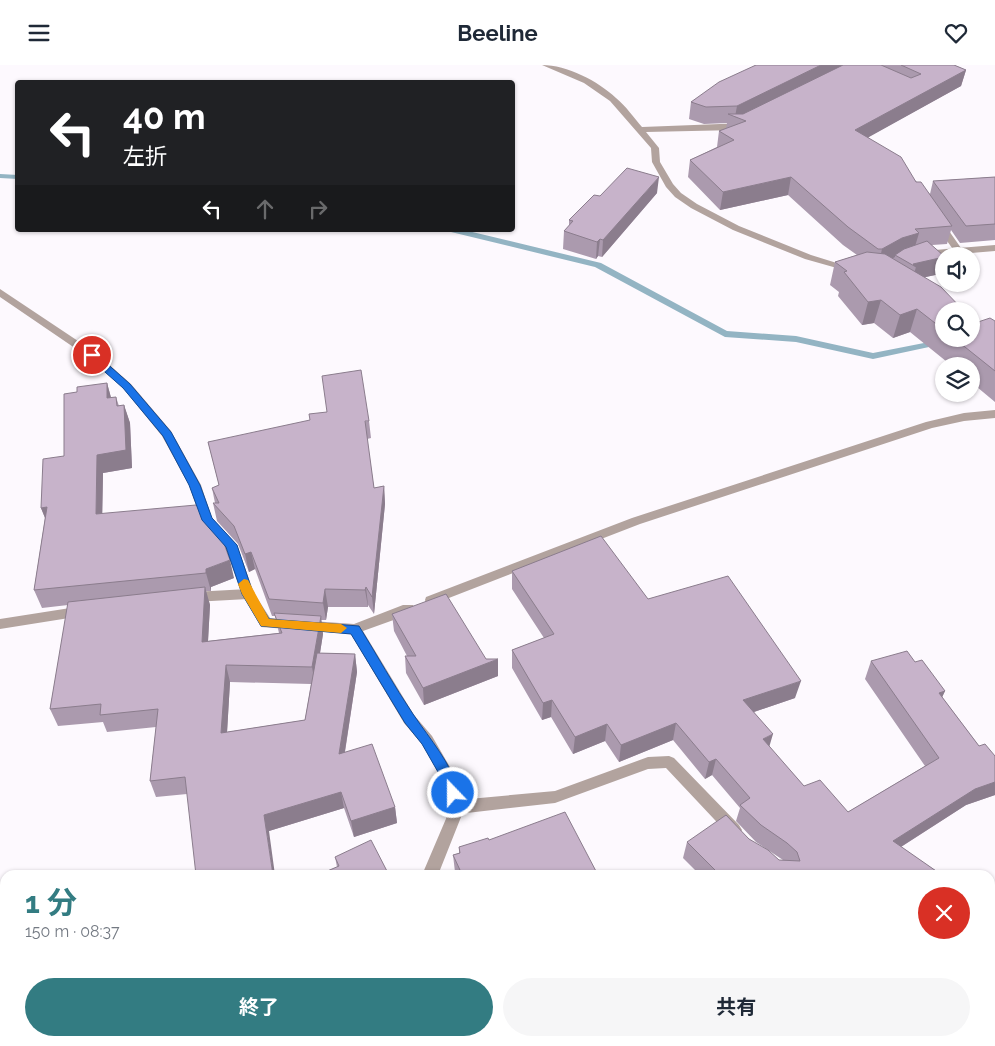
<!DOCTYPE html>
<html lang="ja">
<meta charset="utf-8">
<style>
:root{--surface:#fff;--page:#f6f6f7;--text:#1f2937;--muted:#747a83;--accent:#337c82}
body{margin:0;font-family:Raleway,"Noto Sans JP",sans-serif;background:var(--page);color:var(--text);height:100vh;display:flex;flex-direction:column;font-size:19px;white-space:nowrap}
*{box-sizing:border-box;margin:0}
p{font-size:16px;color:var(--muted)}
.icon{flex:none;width:28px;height:28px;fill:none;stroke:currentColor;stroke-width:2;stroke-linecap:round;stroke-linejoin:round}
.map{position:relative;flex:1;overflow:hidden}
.sheet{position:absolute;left:0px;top:805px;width:995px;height:176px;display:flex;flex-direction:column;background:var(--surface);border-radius:15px 15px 0 0;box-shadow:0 1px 4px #0004}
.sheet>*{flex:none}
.hud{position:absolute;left:15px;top:15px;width:500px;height:152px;border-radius:5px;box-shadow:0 1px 4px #0004;background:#202124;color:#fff;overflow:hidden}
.buttons{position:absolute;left:935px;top:182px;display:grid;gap:10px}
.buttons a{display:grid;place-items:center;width:45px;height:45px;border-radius:50%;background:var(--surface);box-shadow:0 1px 4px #0004;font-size:25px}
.pin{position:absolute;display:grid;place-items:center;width:42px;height:42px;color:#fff;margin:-21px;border:2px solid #fff;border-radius:50%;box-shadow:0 1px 5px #0007}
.me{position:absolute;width:55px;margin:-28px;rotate:338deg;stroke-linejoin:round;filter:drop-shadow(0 0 4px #0008)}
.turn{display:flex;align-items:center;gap:18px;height:105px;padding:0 25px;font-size:22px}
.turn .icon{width:65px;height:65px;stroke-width:2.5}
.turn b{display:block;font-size:35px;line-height:42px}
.lanes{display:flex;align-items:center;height:48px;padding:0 25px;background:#0003;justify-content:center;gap:25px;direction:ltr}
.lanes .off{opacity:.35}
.round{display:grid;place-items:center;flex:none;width:52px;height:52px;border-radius:26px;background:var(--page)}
.summary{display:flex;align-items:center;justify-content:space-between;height:85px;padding:0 25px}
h1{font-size:30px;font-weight:700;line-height:38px;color:var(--accent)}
.cta{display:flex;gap:10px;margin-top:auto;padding:10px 25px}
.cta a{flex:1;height:58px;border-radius:30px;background:var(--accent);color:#fff;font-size:20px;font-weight:700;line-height:58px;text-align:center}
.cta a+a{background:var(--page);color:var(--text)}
header{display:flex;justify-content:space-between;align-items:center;height:65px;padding:0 25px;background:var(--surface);font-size:22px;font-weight:700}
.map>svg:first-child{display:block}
</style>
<header><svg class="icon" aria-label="menu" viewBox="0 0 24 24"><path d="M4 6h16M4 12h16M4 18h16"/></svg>Beeline<svg class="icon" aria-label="heart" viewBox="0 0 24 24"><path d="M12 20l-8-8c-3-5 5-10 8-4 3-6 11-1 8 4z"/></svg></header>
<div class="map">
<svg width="995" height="981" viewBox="0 0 995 981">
<rect width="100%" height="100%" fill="#fdf9fe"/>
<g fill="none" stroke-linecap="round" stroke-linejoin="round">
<!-- stream -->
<path fill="#93b4c3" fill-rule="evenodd" d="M0 109 18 110V114L0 113Z
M450 165H464L601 198 727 266 796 271 873 288 924 278 944 271V274H949L929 282 873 294 796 277 725 272 595 202 451 167Z"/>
<!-- lane -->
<path fill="#b2a39e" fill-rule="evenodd" d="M939 155 942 156 961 183V187H955L934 158Z
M248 524 253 526 254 529 253 532 248 534 193 537 188 535 187 532 188 529 193 527Z
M83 541 88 542 90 546 88 550 0 564V554Z
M669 691 674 693 739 760 742 765 739 770 734 772 729 770 666 703 648 704 555 738 458 749 453 747 451 742 453 737 458 735 555 726 648 692Z
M990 904 995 905V921L990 920Z"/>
<!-- street -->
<path fill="#b2a39e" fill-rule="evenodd" d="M542 0C567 0 598 16 616 33 626 41 634 53 642 62L746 58V62L737 65 646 67 659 83 660 97 673 119 681 128 697 139 739 161 811 190 856 204 851 207 805 194 733 165 691 143 675 132 666 122 652 97 651 83 610 36 584 18Z
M995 180V186L923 192 918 189 923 186Z
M0 224 96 288 131 319 171 366 201 420 212 453 237 480 254 528 270 553 354 559 403 540H413L415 544 413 548 363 566 414 650 432 671 454 709 465 742 438 810H422L451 742 442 714 422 679 404 658 351 569 261 562 242 529 225 482 201 455 189 420 162 371 123 323 88 292 0 232Z
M995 345V353L964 356 932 363 640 459 436 538H426L425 535 426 532 632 453 926 357 964 348Z
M995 926V959L990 961V928Z
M990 970 993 976 991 981H973L975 976H990Z
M381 976H398L400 981H382Z"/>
</g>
<!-- wall -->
<path fill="#ab9aae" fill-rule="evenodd" d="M756 0H954L966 5 961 21 868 72 930 129 933 116 995 112V175L960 178 951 165 947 179 932 180 940 209 925 212 944 246V274H971L975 258 995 256V337L971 317V301H952L910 267 893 273 874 258 862 260 838 231 839 227 830 220 835 197 857 190 843 180 788 130 720 145 688 112 690 95 717 82 719 66 726 63 727 58 704 59 689 54 691 37Z
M657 128 602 192 598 191 596 194 563 184 564 166 569 161V155L600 131Z
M107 318 111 333 116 332 119 341 124 340 130 358 132 403 103 408 102 449 234 513 211 522V526H206L210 540 208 576 279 568 275 551H272L255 504 249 507 238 479 217 456 213 438H215L212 423 219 420 208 377 369 356 371 373 367 374 374 423 384 421 385 439 374 549 368 540V542H328L326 555H321L323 569 320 588 355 589 357 607 345 687 395 742 397 758 354 772 344 743 269 766 187 729 156 732 150 716 156 662 107 667 103 657 58 661 50 644 68 540 42 543 34 525 45 453 41 443 64 391 77 327ZM230 617 311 619 305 655 227 667Z
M512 506 648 534 795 633 754 647 769 682 804 721 848 747 925 701 865 614 871 596 915 597 945 626 942 632 979 681 995 691V730L966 740 901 782 939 808 937 810H700L683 793 687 777 749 774 779 795H783L756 777 736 756 740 743 712 710 705 714 673 675 619 697 605 676 573 689 551 652 542 655 512 603V585L544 573 512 524Z
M392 549 486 594 498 611 424 640 406 608 405 591H407L394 566Z
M489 775 598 810 455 807 453 790 459 788V782Z
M335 792 389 810 337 802Z
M415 976H503L505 981H417Z
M567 976H647L640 981H569Z
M754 976H948L943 981H758Z"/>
<!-- shaded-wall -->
<path fill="#8b7d8d" d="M821 0H846L742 54 735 52 737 41Z
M966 5 961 21 851 82 855 65Z
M659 112 657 128 602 192 603 175Z
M791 112 788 130 720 145 723 127Z
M919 168 914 185 895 190V192L878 202 882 184 902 173Z
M600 174 598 191 596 194 597 177Z
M944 192V197L940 209 912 215 916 202 913 199Z
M881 235 874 258 862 260 868 237Z
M917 244 910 267 893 273 900 250Z
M107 318 112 336 107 333Z
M124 340 130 358 132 403 103 408 102 467 96 449 97 390Z
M384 421 385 439 374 549 372 532Z
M47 442 48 460 41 443Z
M251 487 255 504 249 507 245 489Z
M230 495 234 513 211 522V526L206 508V504Z
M205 522 210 540 207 594 202 577Z
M366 522 368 540V542L365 525Z
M325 524 328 542 326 555 323 538Z
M321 551 323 569 315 619 312 602Z
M355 589 357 607 342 705 339 689Z
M498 594V611L424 640 423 623Z
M226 600 230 617 226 685 221 668Z
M801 616 795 633 739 652 743 635Z
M945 626 937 643 939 628Z
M552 635 551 652 542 655 543 638Z
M676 658 673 675 619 697 621 680Z
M607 659 605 676 573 689 575 672Z
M773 669 768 686 763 674Z
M716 694 712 710 705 714 709 697Z
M995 717V730L966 740 885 792 893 776 975 724Z
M341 727 344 743 269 766 275 810H273L264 750Z
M395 742 397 758 354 772 351 756Z
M633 976H647L639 981Z
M944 976H948L943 981H937Z"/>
<!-- building -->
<path fill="#c7b3ca" stroke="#8b7d8d" d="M756 0H821L737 41 706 42 691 37 719 17Z
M843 0H881L911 13 921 9 901 0H954L966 5 855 65 901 92 916 117H921L952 161 915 164 919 168 902 173 882 184H878L848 162 791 112 723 127 690 95 734 75 719 66 746 56 728 49H743Z
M627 103 659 112 603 175 600 174 597 177 564 166 573 156 569 155 594 130 600 131Z
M995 112V159L966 161 933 116Z
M927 176 944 191V192L913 199 916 202 895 190 904 184Z
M867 187 885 189 941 222 964 246H944V265L917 244 900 250 881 235 868 237 844 207 847 206 835 197Z
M990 253 995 256V306L955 274H971V254L975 258Z
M361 305 369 356H365L374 423 384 421 372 532 366 522 365 525 325 524 323 538 269 534 251 487 245 489 234 461 213 438H219L212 423 219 420 208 377 310 355 309 349 327 347 322 311Z
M107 318V333L116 332 117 341 124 340 126 385 97 390 96 449 196 440 219 465 230 495 206 504V508L34 525 47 442 41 443 43 394 64 391V329L77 327V322Z
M601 471 648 534 728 511 801 616 743 635 773 669 763 674 804 721 820 715 848 747 939 693 871 596 907 586 915 597 922 595 945 626 939 628 979 681 985 679 995 691V717L975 724 893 776 939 808 937 810H720L687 777 726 750 749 774 768 785 779 795 800 796 797 787 787 778 761 760 740 740 750 733 716 694 709 697 676 658 621 680 607 659 575 672 552 635 543 638 512 585 554 569 512 506Z
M205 522 202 577 282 568 274 548 321 551 312 602 226 600 221 668 305 655 317 588 355 589 339 689 372 679 395 742 351 756 341 727 264 750 273 810H196L185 712 150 716 158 644 100 650 101 639 50 644 68 537Z
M446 529 486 594H498L423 623 405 591H416L392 549Z
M565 747 598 810H446L460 805 453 790 460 788 459 782 488 773 489 775Z
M371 775 389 810H318L339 801 335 792Z
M418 976H503L505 981H419Z
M576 976H637L640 981H579Z
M771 976H944L937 981H775Z"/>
<!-- route -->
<path fill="#1a73e8" stroke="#114b97" d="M88 288H95L130 319 171 367 200 420 212 453 237 480 253 528 269 554 359 561C377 590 394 621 413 649 432 677 449 695 460 728L458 732H448L442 714 422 679 405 658 351 569 261 561 242 529 226 482 202 455 189 420 163 371 123 323 88 292Z"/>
<!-- slow -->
<path fill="#f59e0b" d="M244 514 248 515 269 554 341 559 347 563 341 568 261 561 242 529 238 519Z"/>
</svg>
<div class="buttons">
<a><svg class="icon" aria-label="sound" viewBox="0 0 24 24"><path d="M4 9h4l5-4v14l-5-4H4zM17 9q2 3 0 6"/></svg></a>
<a><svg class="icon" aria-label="search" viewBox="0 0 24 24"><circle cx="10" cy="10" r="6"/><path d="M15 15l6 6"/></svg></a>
<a><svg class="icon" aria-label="layers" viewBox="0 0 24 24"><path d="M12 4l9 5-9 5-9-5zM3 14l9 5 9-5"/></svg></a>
</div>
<div class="pin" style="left:92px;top:290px;background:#d93025"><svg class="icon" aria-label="arrive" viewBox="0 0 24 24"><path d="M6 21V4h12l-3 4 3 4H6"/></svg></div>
<svg class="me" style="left:453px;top:728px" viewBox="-20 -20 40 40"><circle r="17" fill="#1a73e8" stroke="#fff" stroke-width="3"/><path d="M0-11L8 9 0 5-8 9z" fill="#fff"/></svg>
<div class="hud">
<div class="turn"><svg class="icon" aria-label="left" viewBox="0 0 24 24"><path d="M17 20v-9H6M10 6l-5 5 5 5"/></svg><div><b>40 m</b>左折</div></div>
<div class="lanes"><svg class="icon" aria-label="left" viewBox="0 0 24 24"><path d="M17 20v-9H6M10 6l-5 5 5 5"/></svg><svg class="icon off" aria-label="ahead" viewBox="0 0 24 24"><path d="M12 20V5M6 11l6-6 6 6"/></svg><svg class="icon off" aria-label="right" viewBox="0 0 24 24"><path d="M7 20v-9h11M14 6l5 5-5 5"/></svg></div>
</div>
<section class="sheet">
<div class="summary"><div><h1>1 分</h1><p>150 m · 08:37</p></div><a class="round" style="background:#d93025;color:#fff"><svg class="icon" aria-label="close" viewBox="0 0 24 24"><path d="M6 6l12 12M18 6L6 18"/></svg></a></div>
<div class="cta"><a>終了</a><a>共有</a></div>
</section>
</div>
